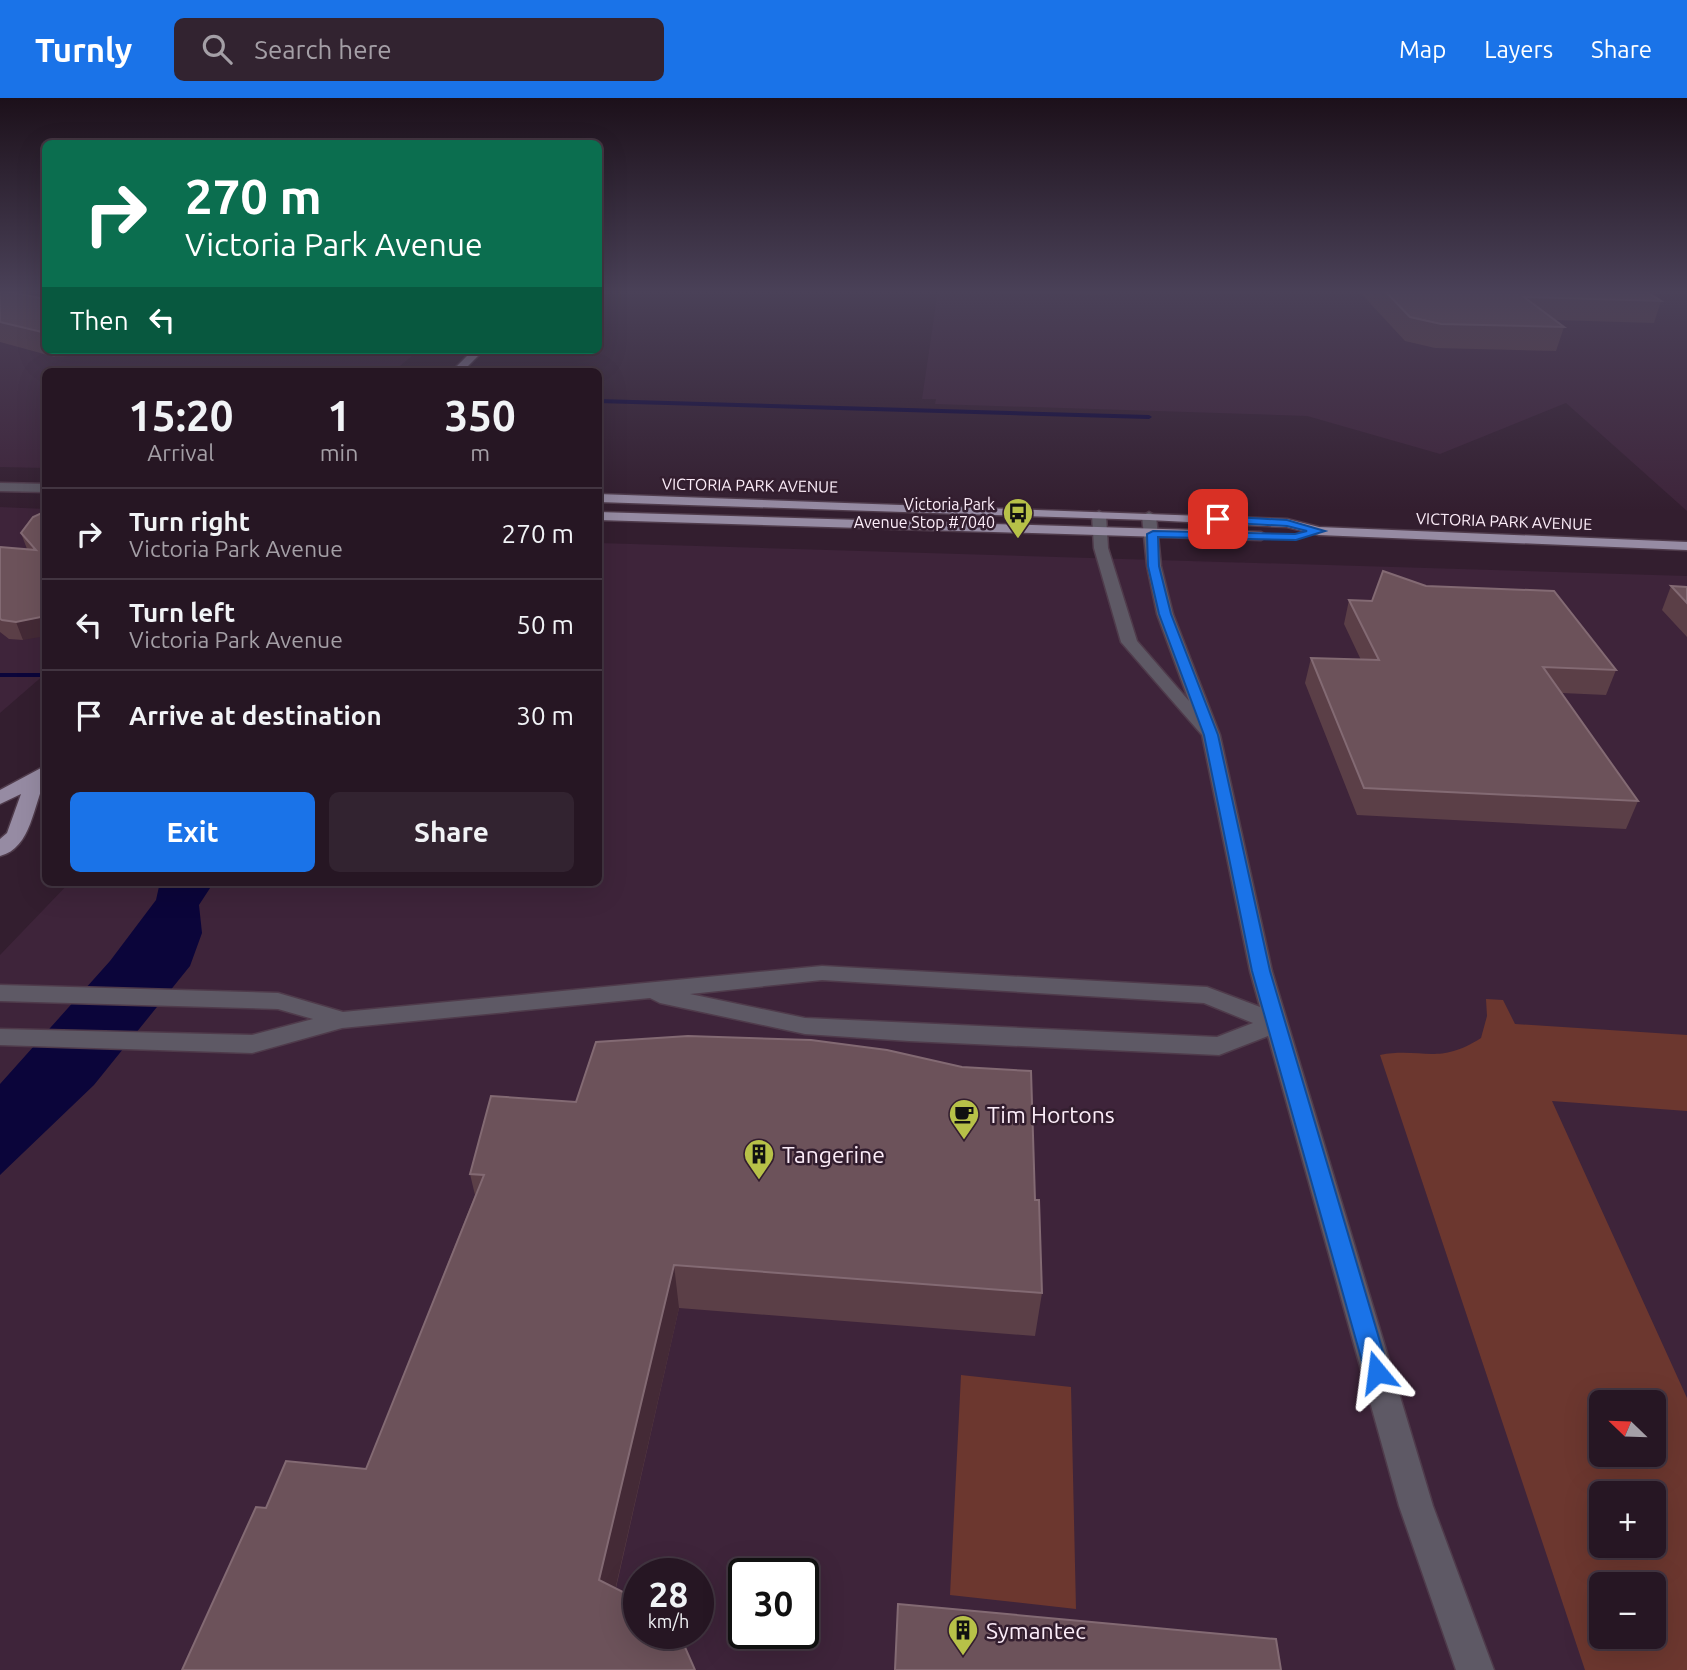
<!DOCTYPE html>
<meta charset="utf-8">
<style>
:root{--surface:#261623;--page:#322330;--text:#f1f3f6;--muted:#a49fa6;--line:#423541;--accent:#1a73e8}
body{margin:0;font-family:Ubuntu,sans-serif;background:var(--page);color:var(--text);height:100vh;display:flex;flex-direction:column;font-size:26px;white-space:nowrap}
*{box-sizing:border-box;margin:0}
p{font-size:23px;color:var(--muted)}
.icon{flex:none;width:38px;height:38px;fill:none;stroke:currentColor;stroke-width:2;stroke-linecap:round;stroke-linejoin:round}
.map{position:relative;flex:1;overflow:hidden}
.panel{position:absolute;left:42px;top:270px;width:560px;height:518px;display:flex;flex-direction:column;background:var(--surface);border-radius:10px;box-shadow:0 7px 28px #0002,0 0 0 2px var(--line)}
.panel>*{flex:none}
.banner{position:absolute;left:42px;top:42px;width:560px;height:214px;border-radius:10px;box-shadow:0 7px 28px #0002,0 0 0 2px var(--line);background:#0b6e4f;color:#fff;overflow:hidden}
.needle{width:46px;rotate:293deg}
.controls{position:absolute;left:1589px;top:1292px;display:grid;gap:14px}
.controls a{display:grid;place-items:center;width:77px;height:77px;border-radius:10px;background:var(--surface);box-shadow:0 7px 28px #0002,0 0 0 2px var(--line);font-size:35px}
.speed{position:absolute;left:623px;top:1460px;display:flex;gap:14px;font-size:35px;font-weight:700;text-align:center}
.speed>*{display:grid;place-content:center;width:91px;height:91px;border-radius:50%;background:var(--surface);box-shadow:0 7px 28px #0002,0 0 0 2px var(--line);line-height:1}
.speed small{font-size:18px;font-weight:400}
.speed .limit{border:4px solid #111;border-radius:10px;background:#fff;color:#111}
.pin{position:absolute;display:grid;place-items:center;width:60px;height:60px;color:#fff;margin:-30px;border-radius:14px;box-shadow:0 4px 10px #0006}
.me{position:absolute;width:77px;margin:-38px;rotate:344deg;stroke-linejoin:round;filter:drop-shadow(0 0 5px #0008)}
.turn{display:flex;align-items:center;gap:24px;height:147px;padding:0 28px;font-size:32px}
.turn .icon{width:91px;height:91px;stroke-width:2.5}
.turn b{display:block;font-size:49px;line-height:60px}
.then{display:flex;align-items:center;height:66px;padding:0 28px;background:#0003;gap:14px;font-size:26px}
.eta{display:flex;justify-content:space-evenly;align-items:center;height:119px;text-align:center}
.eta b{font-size:42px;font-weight:600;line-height:49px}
.action{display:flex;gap:14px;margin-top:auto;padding:14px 28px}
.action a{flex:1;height:80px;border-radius:10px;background:var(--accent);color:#fff;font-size:28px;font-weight:600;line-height:80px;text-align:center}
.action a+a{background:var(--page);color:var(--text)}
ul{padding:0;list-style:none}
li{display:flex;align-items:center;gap:21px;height:91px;padding:0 28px;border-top:2px solid var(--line)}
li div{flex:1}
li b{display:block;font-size:26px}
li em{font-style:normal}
header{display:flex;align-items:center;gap:42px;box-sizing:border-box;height:98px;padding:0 35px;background:var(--accent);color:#fff}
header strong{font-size:33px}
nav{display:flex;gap:38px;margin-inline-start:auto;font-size:24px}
.search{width:490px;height:63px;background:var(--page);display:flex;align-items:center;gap:18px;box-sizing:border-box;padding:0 24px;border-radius:10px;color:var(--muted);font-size:26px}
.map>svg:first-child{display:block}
</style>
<header>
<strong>Turnly</strong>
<div class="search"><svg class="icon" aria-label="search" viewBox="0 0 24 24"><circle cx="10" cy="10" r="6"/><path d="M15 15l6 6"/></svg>Search here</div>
<nav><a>Map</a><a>Layers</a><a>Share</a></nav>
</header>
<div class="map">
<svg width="1687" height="1572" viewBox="0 0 1687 1572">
<rect width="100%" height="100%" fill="#331e2f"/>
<!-- built -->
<path fill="#3e243a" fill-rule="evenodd" d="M0 192H45L46 252H419L394 273H46L45 370 0 369Z
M938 192H1687V413L1566 305 1440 356 1307 318 935 306 936 301H922Z
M0 409 46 411 45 576 0 615Z
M599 445 1687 478V1572H0V857L70 784H598ZM1601 1304H1654V1356H1601ZM1601 1395H1654V1447H1601ZM639 1475H698V1535H639ZM744 1475H803V1535H744ZM1601 1486H1654V1538H1601Z"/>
<!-- green -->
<path fill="#6c372f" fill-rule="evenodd" d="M1486 901 1503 902 1515 926 1687 937V1013L1552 1003 1687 1300V1572H1585L1380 957C1422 949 1437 968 1481 940L1487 918ZM1601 1304H1654V1356H1601ZM1601 1395H1654V1447H1601ZM1601 1486H1654V1538H1601Z
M961 1277 1071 1289 1076 1511 950 1497Z"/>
<!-- water -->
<path fill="#0b053a" d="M160 784H214L199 807 202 835 190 868 94 987 0 1077V986L110 863 156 802Z"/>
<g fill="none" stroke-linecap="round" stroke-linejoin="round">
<!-- stream -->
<path fill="#0b053a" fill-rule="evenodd" d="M598 301 1149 317 1152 319 1149 321 598 305Z
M0 575H46V579H0Z"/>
<!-- minor casing -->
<g stroke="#4f3b4b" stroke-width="3">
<path id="minor" d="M0 385 46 386V394L0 393Z
M1099 413 1106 417 1108 450 1137 543 1189 603 1157 516 1147 468 1142 418 1149 414 1156 418 1161 468 1173 516 1220 637 1272 873 1433 1408 1494 1572H1456L1399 1408 1268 938 1219 957 909 943 805 936 660 905 650 900 342 930 252 955 0 947V931L252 937 313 921 278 911 0 903V887L278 895 343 914 822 868 1207 889 1260 909 1250 873 1202 637 1121 544 1094 450 1092 417ZM822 882 1204 905 1253 925 1217 939 805 920 690 896Z"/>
</g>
<!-- major casing -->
<g stroke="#4f3b4b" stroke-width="3">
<path id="major" d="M473 252H484L463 273H452Z
M598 396 1287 421 1319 429 1687 444V452L1319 437 1287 429 1149 422 598 404Z
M598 414 1261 434 1268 438 1261 442 598 422Z
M41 670 46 672V681C33 706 32 750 0 758V741L7 735 21 696 0 706V692Z"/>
</g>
<!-- minor -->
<use href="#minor" fill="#5e5965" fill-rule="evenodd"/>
<!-- major -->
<use href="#major" fill="#968ba3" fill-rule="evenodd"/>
</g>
<!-- wall -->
<path fill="#5b3f47" d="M0 192 46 201V252H154L55 259 0 244Z
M999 192H1259V193L1241 195 1108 192V197L999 195Z
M1358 192H1644L1661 203 1654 225 1555 222 1564 229 1556 253 1435 250 1405 243Z
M46 413 23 542 9 541 0 534V449L27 451 21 435Z
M1671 488 1687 489V539L1662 512Z
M1349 502 1616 572 1606 597 1562 595 1638 703 1626 731 1357 717 1305 585 1311 560 1361 562 1344 526Z
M470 1076 1035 1102 1042 1195 1035 1238 679 1210 616 1490 266 1410 366 1371 475 1097Z"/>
<!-- shaded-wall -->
<path fill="#442a36" d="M1242 192H1259V193L1241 195Z
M53 252H154L55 259Z
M46 518V538L23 542 16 524Z
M674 1167 679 1210 608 1523 599 1482Z"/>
<!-- building -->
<path fill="#6c525a" stroke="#836a73" stroke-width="2" d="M0 192 46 201V235L0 224Z
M1384 192H1644L1661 203 1524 199 1564 229 1441 226 1410 219Z
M46 413V518L16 524 2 522 0 521V449L36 452 21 435 33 419Z
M1383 473 1426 488 1554 493 1616 572 1543 569 1638 703 1364 690 1311 560 1379 562 1349 502 1372 503Z
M1671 488 1687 489V505Z
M688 938 811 942 887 952 962 969 1031 973 1035 1102H1039L1042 1195 674 1167 599 1482 639 1502V1535H676L681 1540 695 1572H182L256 1409 266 1410 286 1363 366 1371 484 1077 470 1076 491 998 576 1004 596 944Z
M898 1506 1276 1541 1281 1572H895Z"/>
<!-- sky -->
<linearGradient id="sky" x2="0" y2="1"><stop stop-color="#1c101a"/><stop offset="0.47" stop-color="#4a4158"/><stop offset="1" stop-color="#4a4158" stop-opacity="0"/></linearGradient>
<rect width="1687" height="412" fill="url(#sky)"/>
<!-- route -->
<path fill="#1a73e8" stroke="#114b97" stroke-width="2" d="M1218 418 1287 422 1325 433 1296 442 1158 439 1159 468 1171 516 1218 637 1270 873 1389 1274 1385 1282 1377 1285 1369 1282 1365 1274 1252 873 1204 637 1159 516 1148 468 1147 436 1153 433 1295 436 1307 433 1287 428 1215 424 1213 421Z"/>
<!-- icons -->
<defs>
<g id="bus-pin" transform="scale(1.575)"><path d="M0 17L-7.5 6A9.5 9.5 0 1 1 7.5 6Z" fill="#b7c148" stroke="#331e2f"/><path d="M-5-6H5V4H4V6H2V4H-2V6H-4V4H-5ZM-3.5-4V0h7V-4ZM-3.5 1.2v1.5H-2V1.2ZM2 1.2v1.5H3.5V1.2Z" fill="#111"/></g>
<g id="cafe-pin" transform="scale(1.575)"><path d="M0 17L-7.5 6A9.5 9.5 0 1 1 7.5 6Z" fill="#b7c148" stroke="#331e2f"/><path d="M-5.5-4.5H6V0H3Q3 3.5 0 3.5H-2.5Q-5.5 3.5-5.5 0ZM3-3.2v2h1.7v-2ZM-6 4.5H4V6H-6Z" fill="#111"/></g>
<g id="building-pin" transform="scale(1.575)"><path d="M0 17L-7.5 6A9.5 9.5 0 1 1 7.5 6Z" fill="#b7c148" stroke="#331e2f"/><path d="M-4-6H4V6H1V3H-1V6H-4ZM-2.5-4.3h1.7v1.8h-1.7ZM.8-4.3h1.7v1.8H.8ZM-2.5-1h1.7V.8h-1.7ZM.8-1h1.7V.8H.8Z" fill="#111"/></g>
</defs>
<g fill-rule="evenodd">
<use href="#bus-pin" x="1018" y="415"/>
<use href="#cafe-pin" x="964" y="1016"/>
<use href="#building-pin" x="759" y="1056"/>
<use href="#building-pin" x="963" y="1532"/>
</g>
<g text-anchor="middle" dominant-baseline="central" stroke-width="5" stroke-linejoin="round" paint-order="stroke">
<!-- far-street labels -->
<g font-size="16" fill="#fcedf9" stroke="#331e2f">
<text transform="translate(750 387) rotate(1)">VICTORIA PARK AVENUE</text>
<text transform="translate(1504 423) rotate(2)">VICTORIA PARK AVENUE</text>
</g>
<!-- far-poi labels -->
<g font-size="16" fill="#fcedf9" stroke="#331e2f" text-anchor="end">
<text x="995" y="406">Victoria Park<tspan x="995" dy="18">Avenue Stop #7040</tspan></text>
</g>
<!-- near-poi labels -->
<g font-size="23" fill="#fcedf9" stroke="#331e2f" text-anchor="start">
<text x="987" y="1016">Tim Hortons</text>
<text x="782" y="1056">Tangerine</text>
<text x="986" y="1532">Symantec</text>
</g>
</g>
</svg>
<div class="controls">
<a><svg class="needle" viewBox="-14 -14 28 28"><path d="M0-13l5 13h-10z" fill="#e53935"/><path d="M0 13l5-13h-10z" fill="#a49fa6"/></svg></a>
<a>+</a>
<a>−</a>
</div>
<div class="speed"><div>28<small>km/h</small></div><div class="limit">30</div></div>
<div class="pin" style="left:1218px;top:421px;background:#d93025"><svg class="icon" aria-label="arrive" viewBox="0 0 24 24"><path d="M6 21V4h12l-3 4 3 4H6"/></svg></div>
<svg class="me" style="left:1377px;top:1274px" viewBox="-20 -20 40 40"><path d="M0-17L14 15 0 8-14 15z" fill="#1a73e8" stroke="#fff" stroke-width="4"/></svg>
<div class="banner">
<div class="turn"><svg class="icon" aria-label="right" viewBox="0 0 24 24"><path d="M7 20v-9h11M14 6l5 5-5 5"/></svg><div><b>270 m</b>Victoria Park Avenue</div></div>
<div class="then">Then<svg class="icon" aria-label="left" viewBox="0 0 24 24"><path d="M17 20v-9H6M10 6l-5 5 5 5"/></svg></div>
</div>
<section class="panel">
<div class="eta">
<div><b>15:20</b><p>Arrival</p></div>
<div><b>1</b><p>min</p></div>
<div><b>350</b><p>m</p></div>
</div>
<ul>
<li><svg class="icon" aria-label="right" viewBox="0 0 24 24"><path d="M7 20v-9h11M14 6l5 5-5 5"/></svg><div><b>Turn right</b><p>Victoria Park Avenue</p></div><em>270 m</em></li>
<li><svg class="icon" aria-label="left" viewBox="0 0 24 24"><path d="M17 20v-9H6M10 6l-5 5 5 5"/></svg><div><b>Turn left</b><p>Victoria Park Avenue</p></div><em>50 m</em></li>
<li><svg class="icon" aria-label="arrive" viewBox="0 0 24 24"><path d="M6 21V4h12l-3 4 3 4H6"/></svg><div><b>Arrive at destination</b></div><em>30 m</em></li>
</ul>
<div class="action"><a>Exit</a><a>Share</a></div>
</section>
</div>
